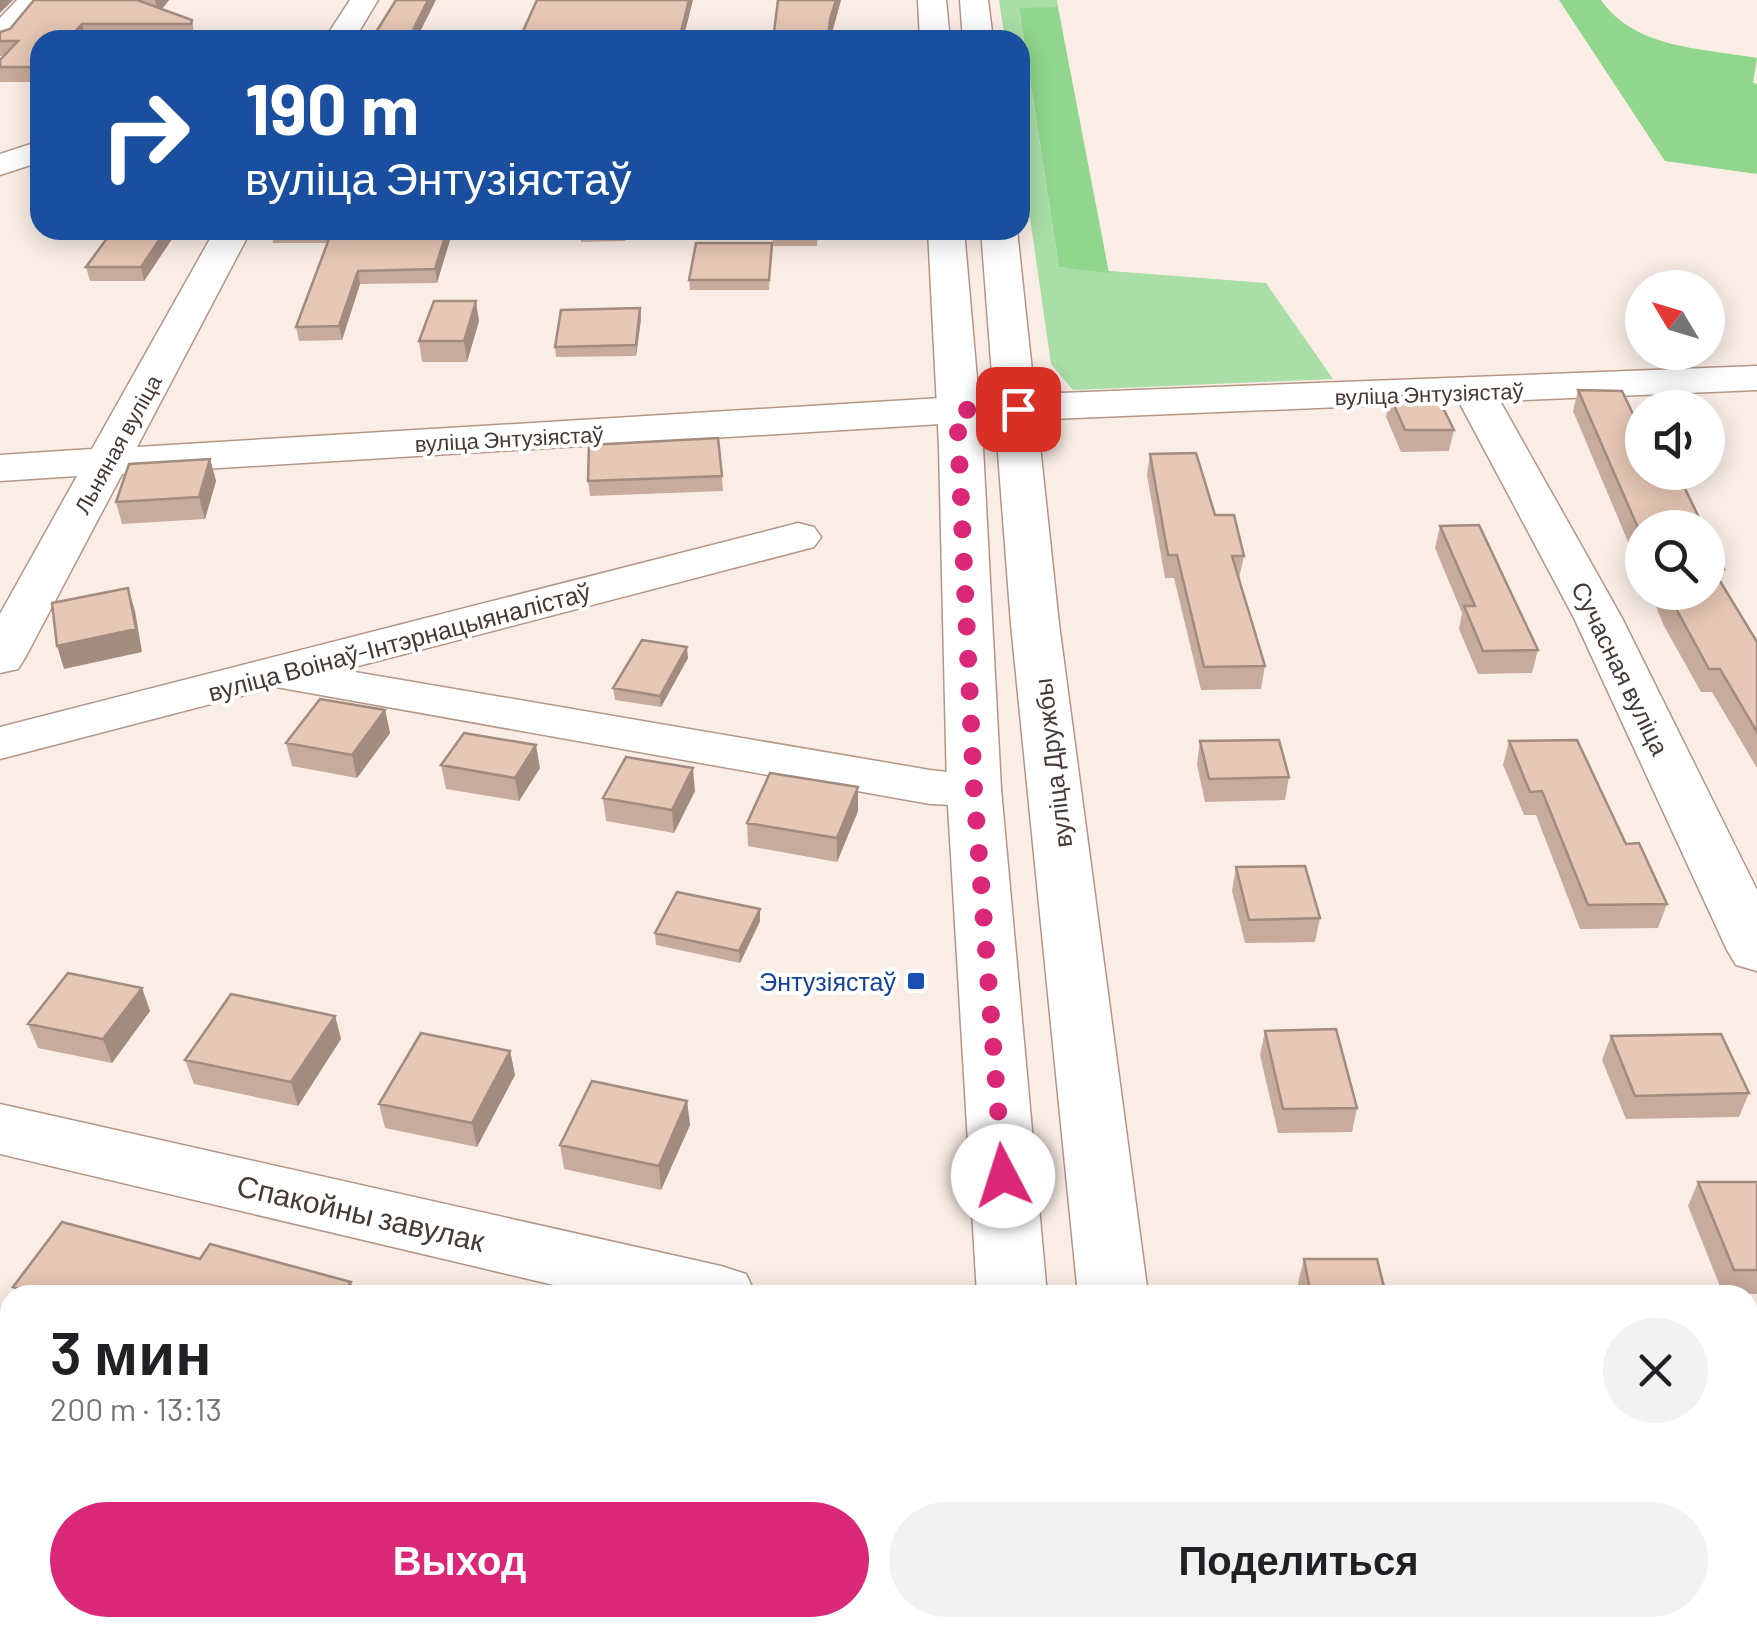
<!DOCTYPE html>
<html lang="ru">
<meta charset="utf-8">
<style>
:root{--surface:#fff;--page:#f2f2f2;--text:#202124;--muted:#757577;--accent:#db2777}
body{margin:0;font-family:Barlow,sans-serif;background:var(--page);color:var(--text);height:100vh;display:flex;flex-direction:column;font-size:38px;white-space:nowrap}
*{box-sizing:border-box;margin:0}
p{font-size:32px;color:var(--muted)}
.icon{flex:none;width:55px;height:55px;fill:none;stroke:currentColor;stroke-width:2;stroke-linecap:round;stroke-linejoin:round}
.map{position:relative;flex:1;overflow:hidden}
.side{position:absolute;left:0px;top:1285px;width:1758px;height:352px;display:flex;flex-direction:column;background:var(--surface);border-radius:30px 30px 0 0;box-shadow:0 5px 25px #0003}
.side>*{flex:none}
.banner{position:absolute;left:30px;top:30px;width:1000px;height:210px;border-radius:30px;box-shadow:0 5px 25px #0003;background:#1a4fa0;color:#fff;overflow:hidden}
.needle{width:65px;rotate:308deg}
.buttons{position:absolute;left:1625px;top:270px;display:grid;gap:20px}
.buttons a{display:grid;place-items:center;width:100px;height:100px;border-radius:50%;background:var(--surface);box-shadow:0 5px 25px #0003;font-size:50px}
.pin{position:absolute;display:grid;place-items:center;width:85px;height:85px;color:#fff;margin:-42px;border-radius:20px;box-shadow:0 5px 15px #0006}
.me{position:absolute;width:110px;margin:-55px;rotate:355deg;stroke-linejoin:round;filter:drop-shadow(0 0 8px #0008)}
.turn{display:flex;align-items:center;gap:35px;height:210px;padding:0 50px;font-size:45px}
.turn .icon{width:130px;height:130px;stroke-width:2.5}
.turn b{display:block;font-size:70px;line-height:85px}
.round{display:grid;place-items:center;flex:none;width:105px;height:105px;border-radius:52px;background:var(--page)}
.head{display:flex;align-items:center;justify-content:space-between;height:170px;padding:0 50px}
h1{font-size:60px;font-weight:600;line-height:75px}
.action{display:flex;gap:20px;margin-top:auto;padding:20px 50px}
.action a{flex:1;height:115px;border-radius:60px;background:var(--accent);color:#fff;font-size:40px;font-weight:600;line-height:115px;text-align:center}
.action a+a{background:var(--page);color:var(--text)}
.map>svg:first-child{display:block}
</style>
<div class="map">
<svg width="1757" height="1637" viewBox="0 0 1757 1637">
<rect width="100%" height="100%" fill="#faede6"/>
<!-- green -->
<path fill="#a9dea6" d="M999 0H1057L1058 7 1019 9 1059 267 1266 283 1333 379 1073 390 1051 364 1020 148V40H1005Z"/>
<!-- forest -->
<path fill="#90d68d" d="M1559 0H1601C1635 49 1702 48 1757 58L1753 83 1757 84V174L1665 161Z
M1058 7 1109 273H1110L1059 267 1019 8Z"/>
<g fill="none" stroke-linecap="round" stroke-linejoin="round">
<!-- minor casing -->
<g stroke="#b49685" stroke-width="3">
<path id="minor" d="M17 0H47L11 41 0 44V18Z
M350 0H378L354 40H324Z
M40 141V162L0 175V154Z
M215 230H251L137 447 957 397 1757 366V390L1500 401 1622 618 1757 890V971L1736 965 1727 950 1574 618 1459 402 957 423 122 474 25 658 18 669 0 673V614L77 476 0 481V455L92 449Z
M798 523 814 527 821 537 814 547 343 670 930 770 993 777 1001 789 993 801 974 806 930 804 276 687 0 759V727Z
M0 1104 721 1266 746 1274 756 1295H596L0 1154Z"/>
</g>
<!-- major casing -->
<g stroke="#b49685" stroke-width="3">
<path id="major" d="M918 0H946L950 40H920Z
M960 0H988L993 40H963Z
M928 230H964L983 447 1001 789 1047 1295H977L947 789 939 447Z
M981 230H1017L1059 624 1148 1295H1078L1011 624Z
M995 1628H1075L1076 1637H994Z
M1111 1628H1191L1193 1637H1111Z"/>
</g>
<!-- minor -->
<use href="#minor" fill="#fff" fill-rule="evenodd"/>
<!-- major -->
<use href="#major" fill="#fff" fill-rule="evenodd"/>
</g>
<!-- wall -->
<path fill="#c7ab9c" d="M34 0H169L162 9 192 20 195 39 40 40V82H0V60L4 56H0V32L10 29Z
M778 0H841L830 40H774Z
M113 230H178L144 281H90L86 267Z
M271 230H334L333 231 411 234 453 230 437 283 360 284 342 340 299 341 296 327 327 243H273Z
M628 230 625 241 581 242 580 232Z
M773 230H818L817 246H773Z
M772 243 769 290H690L689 280Z
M641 319 636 356 556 357 555 347Z
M479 321 467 362H422L419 341Z
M1578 390 1642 472V575L1573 411Z
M1390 396 1454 430 1449 451 1401 452 1386 417Z
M1150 454 1215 515 1244 556 1239 578 1265 666 1261 689 1201 690 1174 578H1165L1147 475Z
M210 459 216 481 205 519 122 524 116 502Z
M722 476 723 491 590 496 588 481Z
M1440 526 1538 650 1532 673 1478 674 1459 629 1462 613 1435 548Z
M1708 534 1724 569 1720 582 1757 642V768L1712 692H1701L1664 626 1650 592H1708Z
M688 658 661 707 615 700 613 688Z
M385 710 390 733 357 778 292 766 286 743Z
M1200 741 1289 777 1285 800 1205 802 1197 765Z
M1509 741 1626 844 1667 904 1658 928 1580 929 1536 815H1524L1503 765Z
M441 765 540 768 519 801 446 789Z
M858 787V811L837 862 748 846 747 823Z
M695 791 674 833 606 821 603 798Z
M1236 867 1320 918 1315 942 1245 943 1232 891Z
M760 909V921L740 963 656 945 655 933Z
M142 988 150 1011 112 1063 38 1048 28 1024Z
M335 1016 341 1039 298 1106 194 1084 185 1060Z
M1265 1031 1357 1108 1352 1132 1278 1133 1260 1055Z
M1611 1036 1749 1093 1739 1117 1626 1119 1602 1060Z
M510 1051 515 1075 477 1147 385 1128 379 1104Z
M687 1101 690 1125 661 1190 564 1169 560 1145Z
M1698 1182H1757V1294H1723L1688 1206Z
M200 1259 354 1295H17L13 1287Z
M1304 1259 1386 1295H1301L1298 1283Z
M1757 1392V1409L1753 1399Z
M1379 1628H1505L1508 1637H1375Z
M1665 1628H1748L1757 1637H1667Z"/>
<!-- shaded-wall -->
<path fill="#a28b7f" d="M0 0H13L0 13Z
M155 0H169L158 14Z
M428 0H436L416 40H408Z
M689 0H693L683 40H679Z
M836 0H841L830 40H828L830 19Z
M82 24 86 38 85 40H67Z
M166 230H178L144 281 141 267Z
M325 230H334L328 243Z
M447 230H453L437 283 435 269Z
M358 271 360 284 342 340 339 326Z
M476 301 479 321 467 362 464 341Z
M640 308 641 319 636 356V345Z
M210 459 216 481 205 519 199 497Z
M128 588 135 611 142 652 64 669 57 646Z
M687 647 688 658 661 707 660 696Z
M385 710 390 733 357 778 352 755Z
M536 745 540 768 519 801 515 778Z
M693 768 695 791 674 833 672 810Z
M858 787V811L837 862V838Z
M760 909V921L740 963 739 951Z
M142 988 150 1011 112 1063 103 1039Z
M335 1016 341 1039 298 1106 291 1082Z
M510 1051 515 1075 477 1147 472 1123Z
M687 1101 690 1125 661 1190 659 1166Z
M351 1282 354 1295H342Z"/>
<!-- building -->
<path fill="#e7c7b5" stroke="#a28b7f" stroke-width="2.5" d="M34 0H137L192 20 191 24H82L67 40H40V67H0V60L18 41H0V32L10 29Z
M396 0H428L408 40H371Z
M537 0H689L679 40H519Z
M778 0H836L830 19 828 40H780L781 32H774Z
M113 230H166L141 267H86Z
M413 230H447L435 269 358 271 339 326 296 327 332 231 411 234Z
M580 230H624V232H580Z
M696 243H772L769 280H689Z
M434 301H476L464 341H419Z
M640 308 636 345 555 347 561 310Z
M1578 390 1622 391 1642 433V472H1677L1704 528H1642V537Z
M1390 396H1437L1454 430H1405Z
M718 438 722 476 588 481 589 445Z
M1196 453 1215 515H1234L1244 556H1232L1265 666 1204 667 1177 555H1168L1150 454Z
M210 459 199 497 116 502 129 464Z
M1479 525 1538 650 1483 651 1464 606H1475L1440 526Z
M1708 534 1724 569 1712 568 1757 642V732L1720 669H1709L1667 592H1708Z
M128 588 136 629 57 646 52 603Z
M642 640 687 647 660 696 613 688Z
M320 699 385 710 352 755 286 743Z
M464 733 536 745 515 778 441 765Z
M1279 740 1289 777 1209 779 1200 741Z
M1577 740 1626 844 1639 843 1667 904 1588 905 1542 791 1530 792 1509 741Z
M626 757 693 768 672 810 603 798Z
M770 773 858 787 837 838 747 823Z
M1305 866 1320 918 1249 920 1236 867Z
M677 892 760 909 739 951 655 933Z
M68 973 142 988 103 1039 28 1024Z
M231 994 335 1016 291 1082 185 1060Z
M1336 1029 1357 1108 1283 1109 1265 1031Z
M421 1033 510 1051 472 1123 379 1104Z
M1721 1034 1749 1093 1635 1096 1611 1036Z
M592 1081 687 1101 659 1166 560 1145Z
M1698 1182H1757V1270H1734Z
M62 1222 200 1259 210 1244 351 1282 342 1295H42L13 1287Z
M1304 1259H1377L1386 1295H1311Z
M1748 1598 1757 1599V1637H1676L1674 1628H1748Z
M1381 1628H1505L1508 1637H1383Z"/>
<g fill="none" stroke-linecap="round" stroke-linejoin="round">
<!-- route -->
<path stroke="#db2777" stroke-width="18" stroke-dasharray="0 32.4" d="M1003 1176 974 789 957 410 1018 409"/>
</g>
<!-- markers -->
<rect fill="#1a4fb4" stroke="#fff" stroke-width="4" x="906" y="971" width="20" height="20" rx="5"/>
<g text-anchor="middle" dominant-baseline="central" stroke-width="8" stroke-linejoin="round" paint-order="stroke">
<!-- far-street labels -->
<g font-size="22" fill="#463a32" stroke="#fff">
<text transform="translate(1429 393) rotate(-2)">вуліца Энтузіястаў</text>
<text transform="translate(509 438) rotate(-3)">вуліца Энтузіястаў</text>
<text transform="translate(117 444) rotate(-61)">Льняная вуліца</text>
</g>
<!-- street labels -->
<g font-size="25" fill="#463a32" stroke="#fff">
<text transform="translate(399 641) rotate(-15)">вуліца Воінаў-Інтэрнацыяналістаў</text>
<text transform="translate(1621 668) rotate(64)">Сучасная вуліца</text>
<text transform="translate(1052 763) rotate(-97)">вуліца Дружбы</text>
</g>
<!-- transit labels -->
<g font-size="25" fill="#164399" stroke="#fff" text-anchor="end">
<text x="896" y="981">Энтузіястаў</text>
</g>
<!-- near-street labels -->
<g font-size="30" fill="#463a32" stroke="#fff">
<text transform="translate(361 1212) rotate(13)">Спакойны завулак</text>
</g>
</g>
</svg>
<div class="buttons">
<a><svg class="needle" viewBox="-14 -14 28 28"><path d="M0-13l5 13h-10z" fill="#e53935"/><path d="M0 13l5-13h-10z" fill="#757577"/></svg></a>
<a><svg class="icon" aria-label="sound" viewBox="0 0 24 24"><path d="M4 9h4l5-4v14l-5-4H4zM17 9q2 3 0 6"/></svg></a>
<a><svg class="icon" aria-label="search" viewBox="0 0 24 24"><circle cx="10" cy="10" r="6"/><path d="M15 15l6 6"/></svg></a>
</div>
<div class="pin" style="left:1018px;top:409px;background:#d93025"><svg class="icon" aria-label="arrive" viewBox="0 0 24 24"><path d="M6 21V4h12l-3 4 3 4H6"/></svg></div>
<svg class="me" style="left:1003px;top:1176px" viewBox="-20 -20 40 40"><circle r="19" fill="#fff"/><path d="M0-13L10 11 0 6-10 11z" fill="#db2777"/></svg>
<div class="banner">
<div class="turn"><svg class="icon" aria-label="right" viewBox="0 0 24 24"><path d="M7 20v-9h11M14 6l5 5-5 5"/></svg><div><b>190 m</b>вуліца Энтузіястаў</div></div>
</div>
<section class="side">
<div class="head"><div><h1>3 мин</h1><p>200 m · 13:13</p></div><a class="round"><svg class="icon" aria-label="close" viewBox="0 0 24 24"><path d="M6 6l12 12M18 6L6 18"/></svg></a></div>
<div class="action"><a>Выход</a><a>Поделиться</a></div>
</section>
</div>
